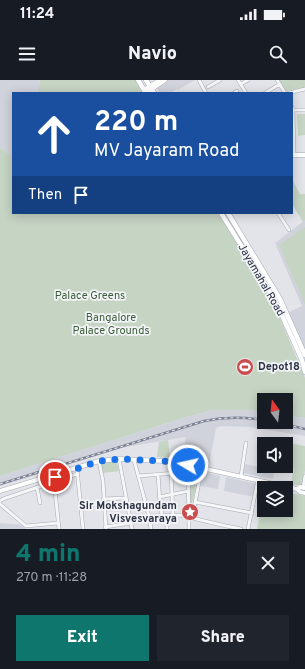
<!DOCTYPE html>
<meta charset="utf-8">
<style>
:root{--surface:#171b24;--page:#20242c;--text:#f1f3f6;--muted:#9ea1a6;--accent:#0f766e}
body{margin:0;font-family:Overpass,sans-serif;background:var(--page);color:var(--text);height:100vh;display:flex;flex-direction:column;font-size:15px;white-space:nowrap}
*{box-sizing:border-box;margin:0}
p{font-size:13px;color:var(--muted)}
.icon{flex:none;width:22px;height:22px;fill:none;stroke:currentColor;stroke-width:2;stroke-linecap:round;stroke-linejoin:round}
.map{position:relative;height:449px;overflow:hidden}
.drawer{display:flex;flex-direction:column;background:var(--surface);flex:1}
.drawer>*{flex:none}
.guide{position:absolute;left:12px;top:12px;width:281px;height:122px;border-radius:0px;box-shadow:0 2px 10px #0003;background:#1a4fa0;color:#fff;overflow:hidden}
.needle{width:26px;rotate:345deg}
.fabs{position:absolute;left:257px;top:313px;display:grid;gap:8px}
.fabs a{display:grid;place-items:center;width:36px;height:36px;border-radius:0px;background:var(--surface);box-shadow:0 2px 10px #0003;font-size:20px}
.pin{position:absolute;display:grid;place-items:center;width:34px;height:34px;color:#fff;margin:-17px;border:2px solid #fff;border-radius:50%;box-shadow:0 1px 4px #0007}
.me{position:absolute;width:44px;margin:-22px;rotate:279deg;stroke-linejoin:round;filter:drop-shadow(0 0 3px #0008)}
.turn{display:flex;align-items:center;gap:14px;height:84px;padding:0 16px;font-size:18px}
.turn .icon{width:52px;height:52px;stroke-width:2.5}
.turn b{display:block;font-size:28px;line-height:34px}
.then{display:flex;align-items:center;height:38px;padding:0 16px;background:#0003;gap:8px;font-size:15px}
.round{display:grid;place-items:center;flex:none;width:42px;height:42px;border-radius:0px;background:var(--page)}
.head{display:flex;align-items:center;justify-content:space-between;height:68px;padding:0 16px}
h1{font-size:24px;font-weight:800;line-height:30px;color:var(--accent)}
.primary-button{display:flex;gap:8px;margin-top:auto;padding:8px 16px}
.primary-button a{flex:1;height:46px;border-radius:0px;background:var(--accent);color:#fff;font-size:16px;font-weight:800;line-height:46px;text-align:center}
.primary-button a+a{background:var(--page);color:var(--text)}
.status{display:flex;justify-content:space-between;align-items:center;height:28px;padding:0 20px;background:var(--surface);direction:ltr}
.status svg{height:11px;fill:currentColor}
header{display:flex;justify-content:space-between;align-items:center;height:52px;padding:0 16px;background:var(--surface);font-size:18px;font-weight:800}
.map>svg:first-child{display:block}
</style>
<div class="status"><b>11:24</b><svg viewBox="0 0 49 12"><path d="M0 12V9h3v3zM5 12V6h3v6zM10 12V3h3v9zM15 12V0h3v12zM26 1h20v11H26zM47 4h2v5h-2z"/></svg></div>
<header><svg class="icon" aria-label="menu" viewBox="0 0 24 24"><path d="M4 6h16M4 12h16M4 18h16"/></svg>Navio<svg class="icon" aria-label="search" viewBox="0 0 24 24"><circle cx="10" cy="10" r="6"/><path d="M15 15l6 6"/></svg></header>
<div class="map">
<svg width="305" height="449" viewBox="0 0 305 449">
<rect width="100%" height="100%" fill="#e2e4ea"/>
<!-- built -->
<path fill="#d1d3dc" d="M0 0H40L38 13H13V74L12 76 0 68Z
M169 0H195L178 10 177 9 170 13H160L157 8Z
M305 140V272L289 232 302 226 275 163Z
M212 330H249L264 332V342H286V335L305 338V356L251 347 221 346 216 348 209 385 182 379 186 357 120 368 0 406V396L183 338Z
M244 384 275 389 273 399 243 393Z
M203 392 220 396 218 409 201 406Z
M226 397 257 404 255 417 224 411Z
M0 443 25 445V449H0Z"/>
<!-- green -->
<path fill="#c6d4c4" d="M40 0H135L142 13H38Z
M279 0H305V7L286 11Z
M297 34H305V55L298 56Z
M0 68 12 76 13 74V133H218L260 199 261 203 277 231 305 298V338L286 335V320H264V332L249 330H212L183 338 0 396Z
M292 99 300 114H305V140L303 142 292 124Z
M305 147V225L279 165Z
M168 360 170 378 157 377 159 362Z
M282 362 305 366V390L302 406 291 404 294 388 281 386H286V364H281Z
M117 381 119 391 103 393 101 383Z
M190 390 200 391 190 432Z
M286 412 305 416V449H257L264 414V430H286Z"/>
<g fill="none" stroke-linecap="round" stroke-linejoin="round">
<!-- street casing -->
<g stroke="#a7aab4" stroke-width="4">
<path id="street" d="M199 0 206 13
M238 0 246 13
M277 0 285 13
M241 4 248 0
M208 7 220 0
M234 13 237 11
M265 13 280 4
M289 13 305 9
M292 27 293 30 294 75
M292 30H305
M278 133 289 150
M119 379 132 449
M134 380 149 436 151 449
M99 381 103 401 106 449
M188 385 189 449
M77 389 83 449
M171 393 173 435
M138 396 188 392
M241 396 246 363
M54 401 59 449
M37 407 40 423
M303 408 305 396
M159 417 189 411
M103 419 126 418
M0 421 3 419 77 394
M195 422 252 433
M160 423 162 435
M0 424 26 446 58 443
M147 426 160 423 158 394
M149 436 189 435
M167 436V449
M189 437 192 438 202 387
M192 438 226 446 241 449
M105 447 131 443
M248 449 258 400"/>
</g>
<!-- secondary casing -->
<g stroke="#a7aab4" stroke-width="5">
<path id="secondary" d="M144 10 160 0
M146 13 165 0
M292 75H305
M297 409 300 407 305 408
M0 411 99 381 119 379 164 381 188 385 297 409 300 412 305 413"/>
</g>
<!-- primary casing -->
<g stroke="#a2a7b5" stroke-width="5.5">
<path id="primary" d="M138 0 146 13
M146 0 154 13
M221 133 276 222 302 280 305 292
M228 133 280 219 305 275"/>
</g>
<!-- street -->
<use href="#street" stroke="#f5f6f8" stroke-width="3"/>
<!-- secondary -->
<use href="#secondary" stroke="#fff" stroke-width="4"/>
<!-- primary -->
<use href="#primary" stroke="#fff" stroke-width="4.5"/>
<!-- rail casing -->
<g stroke="#7c8293" stroke-width="2.5">
<path id="rail" d="M276 342 305 349
M0 404 204 341C224 337 244 337 264 340"/>
</g>
<!-- rail -->
<use href="#rail" stroke="#f2f4f7" stroke-width="1" stroke-dasharray="3" stroke-linecap="butt"/>
</g>
<g fill="none" stroke-linecap="round" stroke-linejoin="round">
<!-- route -->
<path stroke="#1a73e8" stroke-width="7" stroke-dasharray="0 12.6" d="M55 397 69 393 73 390 99 381 119 379 164 381 188 385"/>
</g>
<!-- icons -->
<defs>
<g id="stadium-disc" transform="scale(0.9)"><circle r="9.5" fill="#c94d4f" stroke="#f2f4f7"/><path d="M0-5a6.5 5 0 1 0 0 10a6.5 5 0 1 0 0-10ZM-3.5-1.8h7v3.6h-7Z" fill="#fff"/></g>
<g id="sight-disc" transform="scale(0.9)"><circle r="9.5" fill="#c94d4f" stroke="#f2f4f7"/><path d="M0-6L1.8-2.2L6-1.7L2.9 1.2L3.7 5.4L0 3.3L-3.7 5.4L-2.9 1.2L-6-1.7L-1.8-2.2Z" fill="#fff"/></g>
</defs>
<g fill-rule="evenodd">
<use href="#stadium-disc" x="245" y="287"/>
<use href="#sight-disc" x="190" y="432"/>
</g>
<g text-anchor="middle" dominant-baseline="central" stroke-width="3.5" stroke-linejoin="round" paint-order="stroke">
<!-- street labels -->
<g font-size="11" fill="#2b3042" stroke="#f2f4f7">
<text transform="translate(261 200) rotate(60)">Jayamahal Road</text>
</g>
<!-- park labels -->
<g font-size="11" fill="#3b5d39" stroke="#f2f4f7">
<text x="90" y="216">Palace Greens</text>
<text x="111" y="238">Bangalore<tspan x="111" dy="13">Palace Grounds</tspan></text>
</g>
<!-- poi labels -->
<g font-size="11" font-weight="bold" fill="#2b3042" stroke="#f2f4f7" text-anchor="start">
<text x="258" y="287">Depot18</text>
<text x="177" y="426" text-anchor="end">Sir Mokshagundam<tspan x="177" dy="13">Visvesvaraya</tspan></text>
</g>
</g>
</svg>
<div class="fabs">
<a><svg class="needle" viewBox="-14 -14 28 28"><path d="M0-13l5 13h-10z" fill="#e53935"/><path d="M0 13l5-13h-10z" fill="#9ea1a6"/></svg></a>
<a><svg class="icon" aria-label="sound" viewBox="0 0 24 24"><path d="M4 9h4l5-4v14l-5-4H4zM17 9q2 3 0 6"/></svg></a>
<a><svg class="icon" aria-label="layers" viewBox="0 0 24 24"><path d="M12 4l9 5-9 5-9-5zM3 14l9 5 9-5"/></svg></a>
</div>
<div class="pin" style="left:55px;top:397px;background:#d93025"><svg class="icon" aria-label="arrive" viewBox="0 0 24 24"><path d="M6 21V4h12l-3 4 3 4H6"/></svg></div>
<svg class="me" style="left:188px;top:385px" viewBox="-20 -20 40 40"><circle r="17" fill="#1a73e8" stroke="#fff" stroke-width="3"/><path d="M0-11L8 9 0 5-8 9z" fill="#fff"/></svg>
<div class="guide">
<div class="turn"><svg class="icon" aria-label="ahead" viewBox="0 0 24 24"><path d="M12 20V5M6 11l6-6 6 6"/></svg><div><b>220 m</b>MV Jayaram Road</div></div>
<div class="then">Then<svg class="icon" aria-label="arrive" viewBox="0 0 24 24"><path d="M6 21V4h12l-3 4 3 4H6"/></svg></div>
</div>
</div>
<section class="drawer">
<div class="head"><div><h1>4 min</h1><p>270 m · 11:28</p></div><a class="round"><svg class="icon" aria-label="close" viewBox="0 0 24 24"><path d="M6 6l12 12M18 6L6 18"/></svg></a></div>
<div class="primary-button"><a>Exit</a><a>Share</a></div>
</section>
